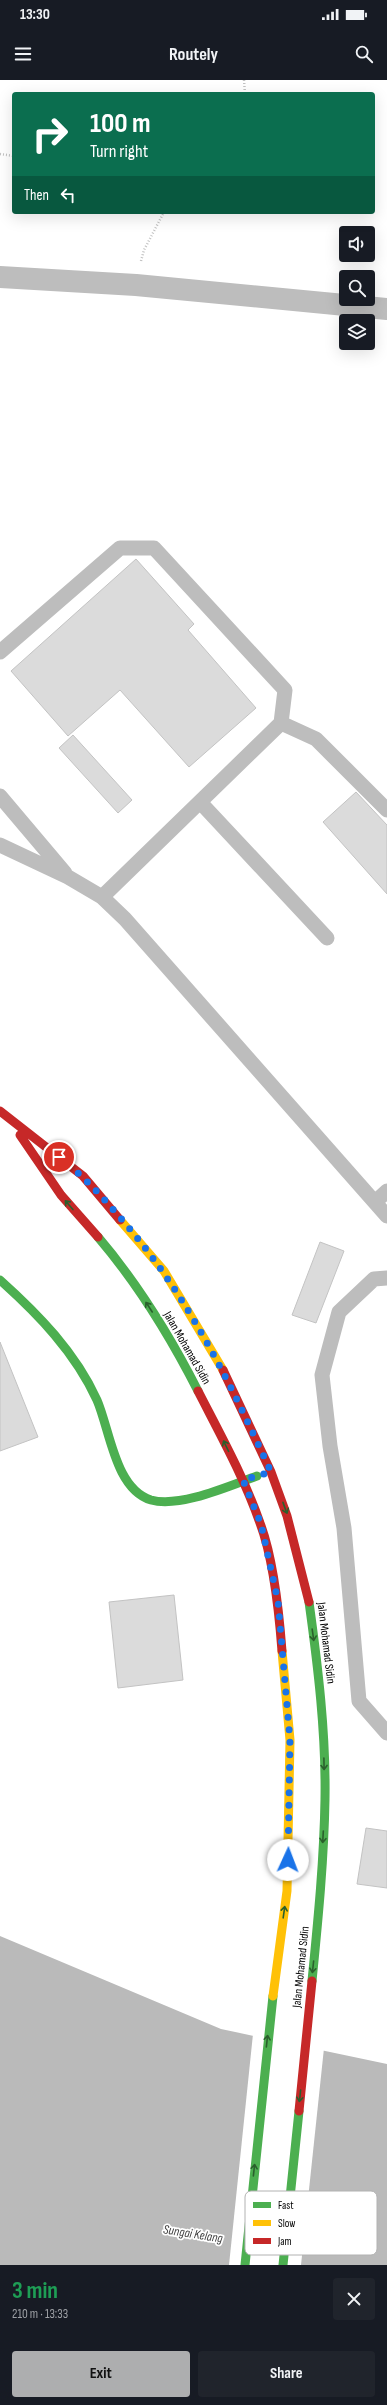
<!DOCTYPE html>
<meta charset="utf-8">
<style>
:root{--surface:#171b24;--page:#20242c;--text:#f1f3f6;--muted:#9ea1a6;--accent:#adaeaf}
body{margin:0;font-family:"Sofia Sans Condensed",sans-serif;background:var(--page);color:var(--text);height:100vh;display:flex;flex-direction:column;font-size:15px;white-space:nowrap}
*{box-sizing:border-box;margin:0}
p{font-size:13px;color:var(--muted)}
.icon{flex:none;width:22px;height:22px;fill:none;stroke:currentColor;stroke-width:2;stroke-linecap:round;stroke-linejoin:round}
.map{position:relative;height:2185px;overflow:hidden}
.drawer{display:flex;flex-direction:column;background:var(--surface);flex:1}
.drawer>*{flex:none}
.guide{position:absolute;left:12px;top:12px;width:363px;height:122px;border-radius:4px;box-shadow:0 4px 16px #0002;background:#0b6e4f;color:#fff;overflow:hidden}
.tools{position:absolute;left:339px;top:146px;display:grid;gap:8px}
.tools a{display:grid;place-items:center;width:36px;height:36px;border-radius:4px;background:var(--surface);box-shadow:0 4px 16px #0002;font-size:20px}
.pin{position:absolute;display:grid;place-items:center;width:34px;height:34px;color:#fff;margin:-17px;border:2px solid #fff;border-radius:50%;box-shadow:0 1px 4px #0007}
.me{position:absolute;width:44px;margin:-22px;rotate:2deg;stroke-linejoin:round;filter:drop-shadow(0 0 3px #0008)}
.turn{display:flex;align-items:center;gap:14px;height:84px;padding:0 12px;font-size:18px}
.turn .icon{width:52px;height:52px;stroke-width:2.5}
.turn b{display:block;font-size:28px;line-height:34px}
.then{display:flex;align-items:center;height:38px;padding:0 12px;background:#0003;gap:8px;font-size:15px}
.round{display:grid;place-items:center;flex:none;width:42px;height:42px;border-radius:4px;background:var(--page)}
.summary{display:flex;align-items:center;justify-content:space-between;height:68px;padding:0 12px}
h1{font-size:24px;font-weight:700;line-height:30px;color:#1e9e55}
.button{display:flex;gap:8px;margin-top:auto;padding:8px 12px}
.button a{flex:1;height:46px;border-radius:4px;background:var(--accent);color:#111;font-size:16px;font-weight:700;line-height:46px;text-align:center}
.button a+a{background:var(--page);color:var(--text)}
.status{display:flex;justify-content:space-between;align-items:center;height:28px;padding:0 20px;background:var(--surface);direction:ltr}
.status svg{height:11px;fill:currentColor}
header{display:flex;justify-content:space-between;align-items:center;height:52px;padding:0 12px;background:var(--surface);font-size:18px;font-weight:700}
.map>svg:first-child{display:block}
</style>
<div class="status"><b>13:30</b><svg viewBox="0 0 49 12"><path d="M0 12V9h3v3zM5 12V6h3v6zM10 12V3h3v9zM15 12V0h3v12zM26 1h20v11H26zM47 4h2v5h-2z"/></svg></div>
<header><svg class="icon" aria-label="menu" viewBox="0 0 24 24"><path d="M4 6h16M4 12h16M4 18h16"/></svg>Routely<svg class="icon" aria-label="search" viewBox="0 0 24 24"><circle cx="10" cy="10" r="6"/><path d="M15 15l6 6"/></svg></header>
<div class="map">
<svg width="387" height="2185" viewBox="0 0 387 2185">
<rect width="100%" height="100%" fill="#fff"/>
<!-- water -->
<path fill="#bababa" d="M0 1856 221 1949 387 1984V2185H0Z"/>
<!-- pier -->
<path fill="#fff" d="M253 1954 324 1968 301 2185H229Z"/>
<!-- building -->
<path fill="#dbdbdb" stroke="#c3c3c3" d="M136 479 194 544 188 550 256 628 189 687 120 610 68 656 11 591Z
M73 655 132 720 118 733 59 668Z
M356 712 387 745V814L323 742Z
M320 1162 344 1171 316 1243 292 1235Z
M0 1262 38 1357 0 1371Z
M174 1515 183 1600 118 1608 109 1522Z
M366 1748 387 1751V1808L357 1804Z"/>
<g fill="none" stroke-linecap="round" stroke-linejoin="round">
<!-- path -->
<path stroke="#c2c2c2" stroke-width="2.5" stroke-dasharray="1 2" stroke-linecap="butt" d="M244 0 245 14
M0 74 14 76
M141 181 144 170 164 132"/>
<!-- lane -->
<path stroke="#bdbdbd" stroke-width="15" d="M0 572 120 468H154L285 610 281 643 102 817
M281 643 316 659 387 730
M0 716 65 793
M200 722 327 858
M0 765 68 797 102 817 125 839 387 1136
M375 1122 387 1111
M387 1198 374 1199 339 1232 322 1295 330 1366 344 1448 359 1621 387 1653"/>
<!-- street -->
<path stroke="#bdbdbd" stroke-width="22" d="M0 197 136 205 387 229"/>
<!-- fast -->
<path stroke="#4caf50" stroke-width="9" d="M98 1157C138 1204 170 1256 198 1311
M0 1200C38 1234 75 1272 97 1320 110 1350 115 1409 151 1420 180 1428 229 1406 257 1396
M309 1522C318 1587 326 1653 325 1719 324 1780 318 1840 312 1901
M245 2185 273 1916
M283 2185 299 2031"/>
<!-- slow -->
<path stroke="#ffc107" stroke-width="9" d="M120 1140 164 1191 223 1290
M273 1916 287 1811 290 1660 282 1571"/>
<!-- jam -->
<path stroke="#c62828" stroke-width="9" d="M0 1031 83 1096 120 1140
M20 1055 61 1115 98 1157
M223 1290 271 1392 287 1436 309 1522
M198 1311C220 1354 244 1397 260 1443 274 1480 279 1531 282 1571
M299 2031 312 1901"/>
</g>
<!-- one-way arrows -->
<defs><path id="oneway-shaft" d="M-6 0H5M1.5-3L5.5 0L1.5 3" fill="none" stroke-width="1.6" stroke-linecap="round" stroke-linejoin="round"/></defs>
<g stroke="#2a602c">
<use href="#oneway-shaft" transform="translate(69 1125) rotate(-131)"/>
<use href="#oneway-shaft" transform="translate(149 1227) rotate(-123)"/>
<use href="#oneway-shaft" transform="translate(226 1366) rotate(-116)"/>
<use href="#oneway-shaft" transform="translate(285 1428) rotate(70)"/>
<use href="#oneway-shaft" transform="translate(313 1555) rotate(82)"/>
<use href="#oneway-shaft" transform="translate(324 1684) rotate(89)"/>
<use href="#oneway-shaft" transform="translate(323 1757) rotate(93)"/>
<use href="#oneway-shaft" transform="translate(284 1832) rotate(-82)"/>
<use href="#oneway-shaft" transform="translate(313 1887) rotate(96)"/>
<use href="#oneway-shaft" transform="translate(267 1961) rotate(-84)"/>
<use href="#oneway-shaft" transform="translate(300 2016) rotate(96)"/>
<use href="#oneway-shaft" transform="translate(254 2090) rotate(-84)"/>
</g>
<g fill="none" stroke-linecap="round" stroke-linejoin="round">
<!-- route -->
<path stroke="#1a73e8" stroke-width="7" stroke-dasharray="0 12.6" d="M59 1077C81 1094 99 1113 117 1134 185 1210 229 1300 271 1392L243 1400 261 1444 278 1521 290 1660 288 1780"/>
</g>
<g text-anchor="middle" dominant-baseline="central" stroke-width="3.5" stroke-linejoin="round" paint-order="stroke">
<!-- street labels -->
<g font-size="12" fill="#000" stroke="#fff">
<text transform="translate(187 1268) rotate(60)">Jalan Mohamad Sidin</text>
<text transform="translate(326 1563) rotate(83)">Jalan Mohamad Sidin</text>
<text transform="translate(301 1887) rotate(-84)">Jalan Mohamad Sidin</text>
</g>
<!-- water labels -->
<g font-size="13" font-style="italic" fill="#3d3d3d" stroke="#fff">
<text transform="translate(193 2154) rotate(9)">Sungai Kelang</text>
</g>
</g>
<!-- legend -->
<rect x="245" y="2111" width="132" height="64" rx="6" fill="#fff" stroke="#b2b2b2" stroke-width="1"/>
<rect x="253" y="2122" width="18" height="6" fill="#4caf50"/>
<rect x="253" y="2140" width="18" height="6" fill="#ffc107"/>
<rect x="253" y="2158" width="18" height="6" fill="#c62828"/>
<g font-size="11" fill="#000">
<text x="278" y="2129">Fast</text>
<text x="278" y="2147">Slow</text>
<text x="278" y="2165">Jam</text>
</g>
</svg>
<div class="tools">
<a><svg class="icon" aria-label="sound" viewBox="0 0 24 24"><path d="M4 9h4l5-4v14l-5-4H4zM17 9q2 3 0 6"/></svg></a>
<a><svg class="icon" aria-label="search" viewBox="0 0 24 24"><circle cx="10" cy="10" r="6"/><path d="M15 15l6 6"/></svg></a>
<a><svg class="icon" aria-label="layers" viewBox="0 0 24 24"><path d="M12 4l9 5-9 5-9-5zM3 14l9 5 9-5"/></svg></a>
</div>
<div class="pin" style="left:59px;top:1077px;background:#d93025"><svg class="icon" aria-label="arrive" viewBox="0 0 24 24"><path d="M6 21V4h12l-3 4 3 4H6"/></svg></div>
<svg class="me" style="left:288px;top:1780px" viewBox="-20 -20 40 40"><circle r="19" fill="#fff"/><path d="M0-13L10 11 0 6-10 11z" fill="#1a73e8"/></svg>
<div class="guide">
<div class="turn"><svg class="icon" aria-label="right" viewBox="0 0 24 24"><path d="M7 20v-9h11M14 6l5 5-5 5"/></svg><div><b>100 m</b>Turn right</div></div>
<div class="then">Then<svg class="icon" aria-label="left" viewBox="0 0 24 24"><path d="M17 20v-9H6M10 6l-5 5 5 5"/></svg></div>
</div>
</div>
<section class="drawer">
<div class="summary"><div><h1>3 min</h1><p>210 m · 13:33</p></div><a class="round"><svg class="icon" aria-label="close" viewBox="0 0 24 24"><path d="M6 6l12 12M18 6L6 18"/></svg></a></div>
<div class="button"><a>Exit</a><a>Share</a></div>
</section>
